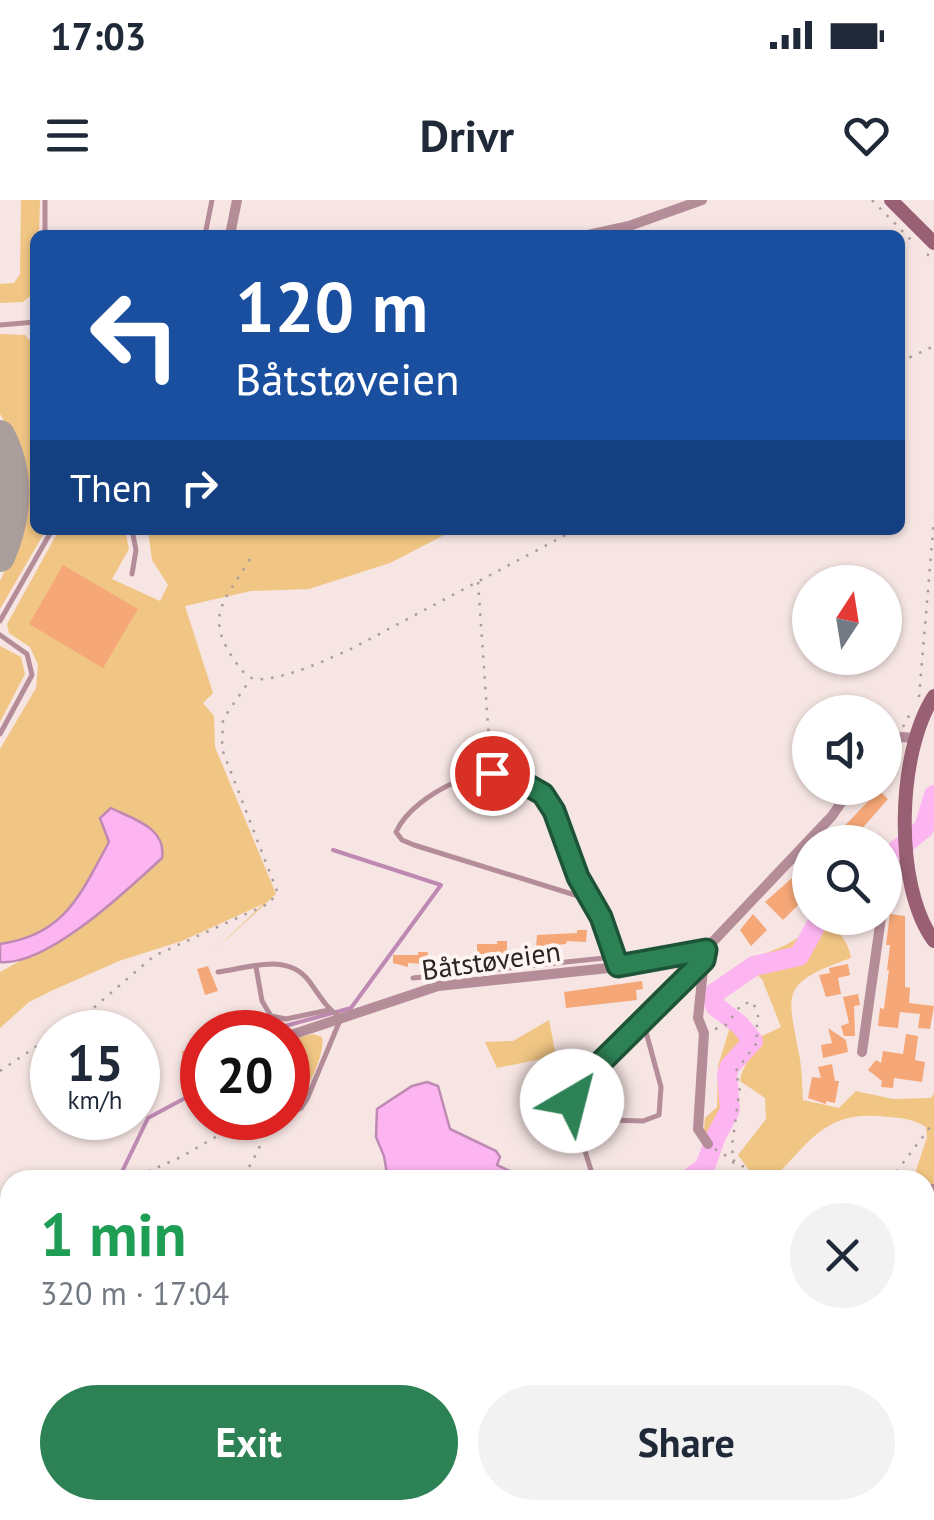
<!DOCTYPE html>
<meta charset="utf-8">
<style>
:root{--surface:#fff;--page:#f2f2f3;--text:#1f2937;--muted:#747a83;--accent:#2d8255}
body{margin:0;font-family:"PT Sans",sans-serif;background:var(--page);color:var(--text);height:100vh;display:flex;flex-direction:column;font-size:38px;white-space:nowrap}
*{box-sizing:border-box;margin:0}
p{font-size:32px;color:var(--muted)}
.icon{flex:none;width:55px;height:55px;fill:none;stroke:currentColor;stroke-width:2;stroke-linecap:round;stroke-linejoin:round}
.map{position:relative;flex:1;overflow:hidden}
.side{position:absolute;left:0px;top:970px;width:935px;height:350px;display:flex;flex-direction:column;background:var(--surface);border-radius:30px 30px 0 0;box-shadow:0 2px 8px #0004}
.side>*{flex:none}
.hud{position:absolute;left:30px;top:30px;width:875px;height:305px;border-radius:15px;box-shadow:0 2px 8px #0004;background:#1a4fa0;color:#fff;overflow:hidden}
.needle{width:65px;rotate:12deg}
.buttons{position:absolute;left:792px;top:365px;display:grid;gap:20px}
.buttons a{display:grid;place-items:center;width:110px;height:110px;border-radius:50%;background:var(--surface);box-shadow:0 2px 8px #0004;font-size:50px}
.speed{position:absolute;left:30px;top:810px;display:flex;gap:20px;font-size:50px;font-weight:700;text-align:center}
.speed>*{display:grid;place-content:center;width:130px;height:130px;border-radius:50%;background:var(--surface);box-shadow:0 2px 8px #0004;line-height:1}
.speed small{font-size:25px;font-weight:400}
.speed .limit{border:15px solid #d22;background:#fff;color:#111}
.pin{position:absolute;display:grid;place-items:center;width:85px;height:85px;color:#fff;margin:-42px;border:5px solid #fff;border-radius:50%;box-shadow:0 2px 10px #0007}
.me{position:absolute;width:110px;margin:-55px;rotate:37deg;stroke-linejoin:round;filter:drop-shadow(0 0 8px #0008)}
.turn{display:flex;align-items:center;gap:35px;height:210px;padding:0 40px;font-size:45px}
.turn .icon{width:130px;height:130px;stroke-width:2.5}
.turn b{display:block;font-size:70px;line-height:85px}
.then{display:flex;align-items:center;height:95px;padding:0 40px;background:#0003;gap:20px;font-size:38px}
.round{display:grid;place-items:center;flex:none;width:105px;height:105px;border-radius:52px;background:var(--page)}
.summary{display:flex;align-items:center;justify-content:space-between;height:170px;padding:0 40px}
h1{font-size:60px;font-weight:600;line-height:75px;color:#1e9e55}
.action{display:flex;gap:20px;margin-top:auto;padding:20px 40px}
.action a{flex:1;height:115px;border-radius:60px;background:var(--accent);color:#fff;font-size:40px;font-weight:600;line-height:115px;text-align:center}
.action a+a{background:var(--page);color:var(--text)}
.status{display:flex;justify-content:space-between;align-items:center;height:70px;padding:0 50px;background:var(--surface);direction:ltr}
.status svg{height:28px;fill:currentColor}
header{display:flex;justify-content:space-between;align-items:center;height:130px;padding:0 40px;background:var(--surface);font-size:45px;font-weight:600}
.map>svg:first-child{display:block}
</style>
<div class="status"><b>17:03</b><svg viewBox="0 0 49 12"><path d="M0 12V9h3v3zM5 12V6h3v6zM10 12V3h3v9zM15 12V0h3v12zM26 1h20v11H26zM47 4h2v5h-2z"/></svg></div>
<header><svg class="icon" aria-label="menu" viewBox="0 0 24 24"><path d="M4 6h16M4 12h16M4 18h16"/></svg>Drivr<svg class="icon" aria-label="heart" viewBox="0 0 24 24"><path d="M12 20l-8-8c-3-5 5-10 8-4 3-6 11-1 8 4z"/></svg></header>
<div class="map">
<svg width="934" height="1320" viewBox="0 0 934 1320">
<rect width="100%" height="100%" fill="#f6e5e3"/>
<!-- green -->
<path fill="#f1c684" d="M21 0H40L39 35H35V92L23 102 0 103V84L14 83 20 74Z
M0 134 25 135 35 147V330H46L0 409V381L19 340 28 304 27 275 19 245 0 214Z
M59 330H125L129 349 112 379 160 401 168 385 152 360 148 330H454L390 363 309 389 251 391 185 406 213 493 203 503 214 516 215 547 276 694 213 752 263 704 182 741 119 761 51 791 29 802 0 828V772L82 727 113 703 162 658 163 649 101 618 109 642C80 695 65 735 0 744V549L36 488 38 465 30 447 9 433 7 424Z
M0 446 21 457 25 474 0 522Z
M823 722C838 728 849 742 851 758 777 784 788 793 800 859 802 872 802 887 803 900L839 908 856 891 893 899 931 898 934 893V1201L925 1198V980H913L927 937 926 927C913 919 903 918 889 917 825 909 812 940 772 980L749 970 738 955 766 919 765 898 740 881C742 864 755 855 758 838L781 827 762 779 742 763 786 745Z
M549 820 556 856 497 868 485 842 513 841Z
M732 820 751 840C732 867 716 872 728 910L711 942 704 930 705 918 717 907 718 866Z
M313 834 322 837C326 853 305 900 289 906L288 840Z"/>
<!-- water -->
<path fill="#fdb5f1" stroke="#be8ab3" stroke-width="2.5" d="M111 608C133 619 167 628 162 658 128 689 47 767 0 762V744C65 735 80 695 109 642L100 618Z
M427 882 438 886 450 929 496 951 500 957 497 965 514 973 517 980H388L384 956 376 937 377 909 412 886Z
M925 1265 928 1269 934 1268V1320H632L623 1316 606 1320 631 1310H925Z
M10 1275V1310H491L496 1320H0V1286Z"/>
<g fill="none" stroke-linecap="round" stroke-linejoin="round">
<!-- stream -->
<path stroke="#be8ab3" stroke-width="4" d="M263 832 351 808 441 685 333 650
M118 980 148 918 202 889"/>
<!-- river -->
<path stroke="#fdb5f1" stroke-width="20" d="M885 660 924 628 934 595
M687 980 705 967 716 936 730 910 727 874 730 866 753 841 740 825 715 806 713 794 754 766 799 756 820 718"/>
<!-- taxiway -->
<path stroke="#aa9e9c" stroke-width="30" d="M0 235C21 275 17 317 0 357"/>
</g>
<!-- building -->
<path fill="#f5a777" d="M63 365 138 409 103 468 29 424Z
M879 590 888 599 859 632 864 637 858 642H829Z
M810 662V684L795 698 800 703 783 720 765 702Z
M753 714 767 730 751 746 740 730Z
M890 714 905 716V787L910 788 909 803 934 806 930 829 918 828 920 814 900 812 898 828 878 826 880 808 884 809 889 770H887L890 745H886Z
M577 730H587L586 742 567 741 566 744 536 747 537 735 577 733Z
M497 741H507V753L477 755V744H497Z
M418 752H428L427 764 408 763V767L393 763V755H418Z
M848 764 850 775 838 778 841 794 826 797 819 775 830 773 829 768Z
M208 766 218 791 205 795 197 769Z
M642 781 643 789 636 790 637 800 566 808 564 792Z
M858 794 860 805 854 806 855 836H844L841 826 849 823 843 797Z
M828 828 846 840 848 852 823 858 821 845 832 843Z
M906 834 918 836 915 860 925 862 922 882 894 878 893 888 881 887 882 881 868 870 876 860 881 863 883 851 903 854Z
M200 848 202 877 186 880 182 851Z
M832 864 835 881H839L835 903 826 901V904L808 898 812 877 821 878 818 867Z
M557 912 568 933 556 941 546 917Z"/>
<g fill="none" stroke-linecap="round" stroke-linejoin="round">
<!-- path -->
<path stroke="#a99c9a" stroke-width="2.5" stroke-dasharray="2.5 8" stroke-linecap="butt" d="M872 0 913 42
M927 54 934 60
M900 162 934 146
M250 359C223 404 203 416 237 464 244 474 251 481 263 479 293 476 326 460 353 448L575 330
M478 382 491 569
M919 497 934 319
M903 527 911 512
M715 829 725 826 742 804 753 802 759 819 755 832 759 840 735 872 740 886 732 946 734 974 730 980
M60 832 84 816 154 756 270 703 277 691 222 549 223 519 250 480
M0 871 52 836
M715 949 765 980
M244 976 259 949 263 928
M129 980 181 957 240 923
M890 980 934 922
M0 1053 10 1050
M0 1180 10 1173
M925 1200 934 1197
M925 1225 934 1223"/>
<!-- lane -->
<path stroke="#b48d99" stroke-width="5" d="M45 35V0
M208 35 206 30 212 0
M0 125 35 122
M132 374 136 350 132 330
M0 421 52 330
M0 435 27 454 32 475 0 534
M591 700 414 645 402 640 396 632C406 610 432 593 453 583 487 565 535 575 554 610 565 630 569 654 578 675 584 689 594 702 600 716 608 732 612 750 618 767
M256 767 262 801 271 816 286 819 329 810
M218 772C248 768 288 752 309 781 320 796 326 808 341 818L307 899 301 908 288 915
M413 778 614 757
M643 821 661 887 659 915 643 921 575 919 572 901 581 881 701 763
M575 919 594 980
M247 925 279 918"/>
<!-- street -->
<path stroke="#b48d99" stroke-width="10" d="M230 35 237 0
M588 35 629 26 702 0
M885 543 902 537 914 538
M885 685 890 671 906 663
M288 836 438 786 618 767 705 750
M862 852 881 718
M708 944 698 929 704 833 698 818 705 750 832 616 851 588
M925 991 934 989
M925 1028 934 1022
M925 1055 934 1058
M925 1089 927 1090"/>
<!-- secondary -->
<path stroke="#986072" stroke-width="14" d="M891 0 934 43
M934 496C897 552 893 686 934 741"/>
</g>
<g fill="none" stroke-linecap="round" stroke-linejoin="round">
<!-- route casing -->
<g stroke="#1d5437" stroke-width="25">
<path id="route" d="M492 573 522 582 543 594 554 611 578 677 601 717 618 766 706 750 704 760 582 881 572 901"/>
</g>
<!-- route -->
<use href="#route" stroke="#2d8255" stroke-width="18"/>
</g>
<g text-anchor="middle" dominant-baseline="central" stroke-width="8" stroke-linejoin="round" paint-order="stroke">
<!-- street labels -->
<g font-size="28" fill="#2a2423" stroke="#fef4f2">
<text transform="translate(491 760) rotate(-8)">Båtstøveien</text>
</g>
</g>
</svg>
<div class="buttons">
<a><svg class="needle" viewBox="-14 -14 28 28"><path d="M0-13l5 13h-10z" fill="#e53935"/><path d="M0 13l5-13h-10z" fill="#747a83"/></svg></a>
<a><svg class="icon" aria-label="sound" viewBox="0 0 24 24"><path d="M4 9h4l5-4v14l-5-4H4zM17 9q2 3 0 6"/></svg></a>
<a><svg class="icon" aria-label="search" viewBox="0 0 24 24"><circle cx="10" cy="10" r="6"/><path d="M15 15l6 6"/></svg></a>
</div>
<div class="speed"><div>15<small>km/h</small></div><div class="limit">20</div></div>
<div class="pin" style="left:492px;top:573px;background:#d93025"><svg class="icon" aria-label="arrive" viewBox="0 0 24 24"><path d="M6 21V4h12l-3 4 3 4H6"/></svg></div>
<svg class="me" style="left:572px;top:901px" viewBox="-20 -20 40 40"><circle r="19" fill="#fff"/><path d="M0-13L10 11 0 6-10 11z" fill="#2d8255"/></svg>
<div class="hud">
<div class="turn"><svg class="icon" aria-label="left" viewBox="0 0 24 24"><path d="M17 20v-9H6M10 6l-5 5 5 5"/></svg><div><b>120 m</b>Båtstøveien</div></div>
<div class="then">Then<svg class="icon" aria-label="right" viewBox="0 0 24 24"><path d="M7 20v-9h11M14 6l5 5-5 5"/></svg></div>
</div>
<section class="side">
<div class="summary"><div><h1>1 min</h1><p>320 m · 17:04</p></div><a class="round"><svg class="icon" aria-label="close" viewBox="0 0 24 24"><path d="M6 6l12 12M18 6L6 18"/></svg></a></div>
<div class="action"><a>Exit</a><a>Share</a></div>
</section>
</div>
